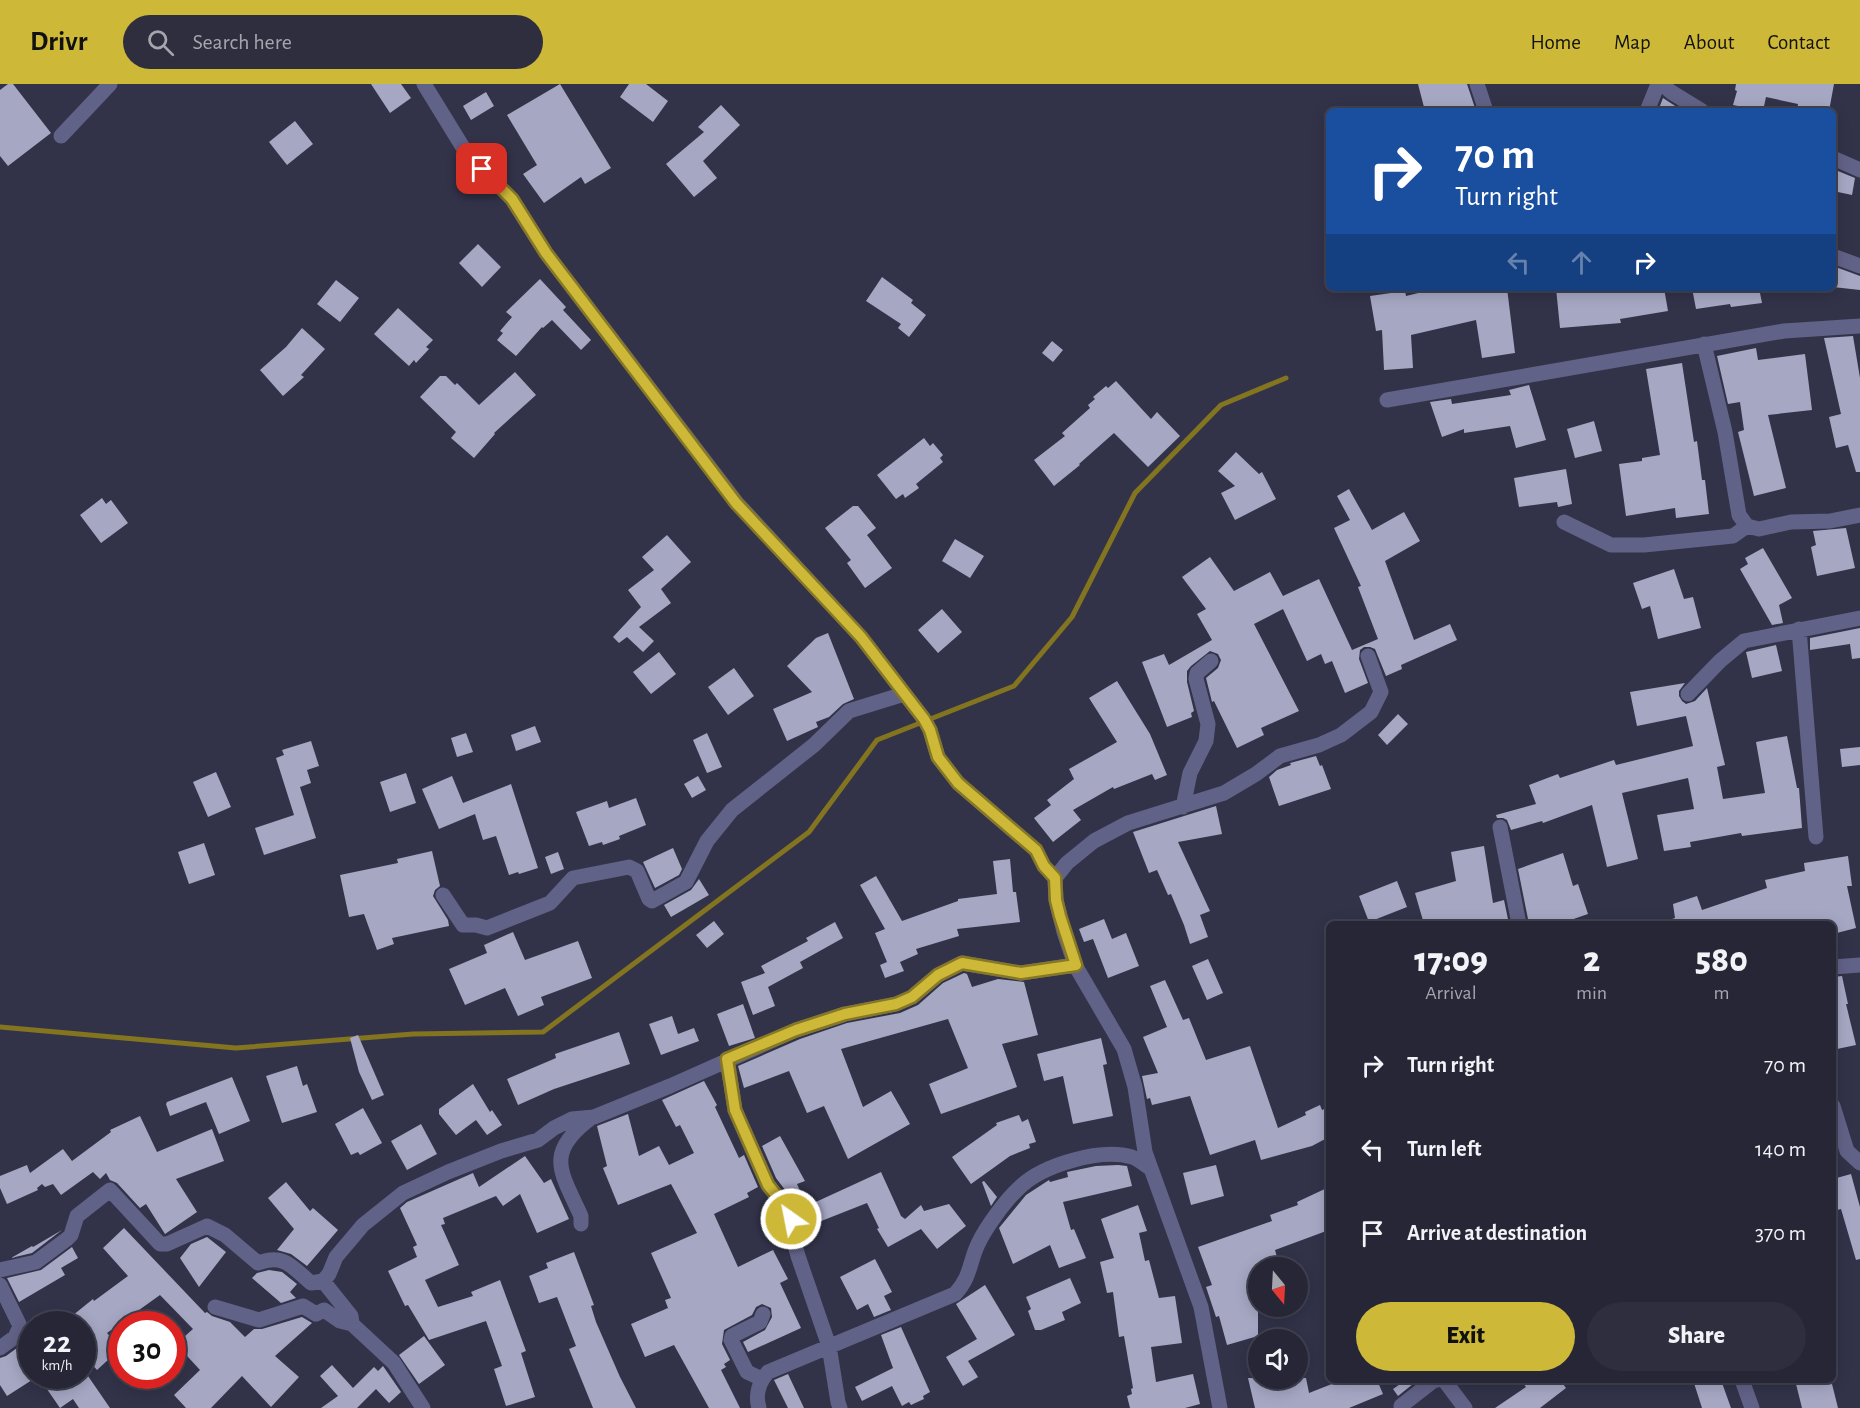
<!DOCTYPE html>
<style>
:root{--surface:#262637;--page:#2e2e3f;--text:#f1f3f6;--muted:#a4a5ad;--line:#424352;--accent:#ceb838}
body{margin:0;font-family:"Alegreya Sans",sans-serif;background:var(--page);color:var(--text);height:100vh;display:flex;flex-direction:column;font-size:22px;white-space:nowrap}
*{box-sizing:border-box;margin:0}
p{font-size:20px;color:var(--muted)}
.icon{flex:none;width:33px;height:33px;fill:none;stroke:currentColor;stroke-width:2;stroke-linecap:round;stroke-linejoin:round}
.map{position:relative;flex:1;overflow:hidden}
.panel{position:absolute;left:1326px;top:837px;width:510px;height:462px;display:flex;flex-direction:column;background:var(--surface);border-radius:9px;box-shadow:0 3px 15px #0003,0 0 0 2px var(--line)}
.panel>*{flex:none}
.guide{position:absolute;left:1326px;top:24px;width:510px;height:183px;border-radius:9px;box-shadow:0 3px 15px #0003,0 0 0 2px var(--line);background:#1a4fa0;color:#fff;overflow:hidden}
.needle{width:39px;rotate:162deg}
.buttons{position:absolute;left:1248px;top:1173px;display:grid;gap:12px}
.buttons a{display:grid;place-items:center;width:60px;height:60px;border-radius:50%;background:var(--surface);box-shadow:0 3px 15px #0003,0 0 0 2px var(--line);font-size:30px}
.speed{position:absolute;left:18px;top:1227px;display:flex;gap:12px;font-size:30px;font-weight:700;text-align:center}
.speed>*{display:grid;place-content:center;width:78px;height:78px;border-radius:50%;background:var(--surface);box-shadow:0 3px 15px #0003,0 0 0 2px var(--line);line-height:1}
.speed small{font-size:15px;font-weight:400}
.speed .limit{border:9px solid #d22;background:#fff;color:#111}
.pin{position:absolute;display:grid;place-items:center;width:51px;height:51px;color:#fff;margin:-26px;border-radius:12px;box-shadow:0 3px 9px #0006}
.me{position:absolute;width:66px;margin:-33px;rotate:327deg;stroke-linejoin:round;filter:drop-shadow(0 0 4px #0008)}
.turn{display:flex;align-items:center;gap:21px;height:126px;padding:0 30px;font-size:27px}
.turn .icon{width:78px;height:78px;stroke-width:2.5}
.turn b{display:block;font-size:42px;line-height:51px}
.lanes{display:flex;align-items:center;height:57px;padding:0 30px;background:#0003;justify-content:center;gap:30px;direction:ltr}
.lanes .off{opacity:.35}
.eta{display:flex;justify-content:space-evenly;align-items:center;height:102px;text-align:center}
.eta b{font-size:36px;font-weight:800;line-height:42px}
.primary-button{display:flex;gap:12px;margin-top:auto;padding:12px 30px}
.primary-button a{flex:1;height:69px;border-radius:36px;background:var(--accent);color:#111;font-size:24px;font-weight:800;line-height:69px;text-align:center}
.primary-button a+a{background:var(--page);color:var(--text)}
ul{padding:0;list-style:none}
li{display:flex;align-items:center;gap:18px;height:84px;padding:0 30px}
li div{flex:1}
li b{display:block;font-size:22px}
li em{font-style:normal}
header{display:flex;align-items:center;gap:36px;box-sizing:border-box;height:84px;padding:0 30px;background:var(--accent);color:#111}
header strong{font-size:28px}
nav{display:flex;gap:33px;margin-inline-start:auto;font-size:21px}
.search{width:420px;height:54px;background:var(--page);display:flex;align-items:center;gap:15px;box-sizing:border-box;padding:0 21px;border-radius:33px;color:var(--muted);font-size:22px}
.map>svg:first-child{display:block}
</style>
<header>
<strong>Drivr</strong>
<div class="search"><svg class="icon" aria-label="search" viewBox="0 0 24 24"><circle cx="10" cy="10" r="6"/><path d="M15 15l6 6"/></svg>Search here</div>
<nav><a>Home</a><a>Map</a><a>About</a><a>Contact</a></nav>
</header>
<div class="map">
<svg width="1860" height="1324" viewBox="0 0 1860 1324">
<rect width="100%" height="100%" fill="#323349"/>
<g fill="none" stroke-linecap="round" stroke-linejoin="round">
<!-- stream -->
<path stroke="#837420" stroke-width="5" d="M0 943 236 964 413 950 543 948 809 748 877 656 1014 602 1072 533 1135 409 1221 321 1286 294"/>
</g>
<!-- building -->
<path fill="#a6a7c3" d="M8 0H13L51 49 8 82 0 72V6Z
M371 0H401L411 14 390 29Z
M560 0 611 84 585 100 581 93 544 119 523 90 537 81 507 31Z
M629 0H646L668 17 653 38 620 13Z
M1418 0H1467L1476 27H1425Z
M1736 0H1834L1829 27H1797L1798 20 1766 13 1763 27 1733 21 1737 7 1735 6Z
M486 8 494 22 471 36 463 22Z
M1663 14 1666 16 1683 27H1658Z
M721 21 740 41 703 77 717 94 694 113 666 80 704 48 698 43Z
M295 37 313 60 287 81 269 58Z
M1833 85 1855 94 1852 111 1833 107Z
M478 160 501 183 482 203 459 179Z
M1833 182 1860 192V206L1833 203Z
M882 193 913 216 911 219 926 231 909 253 898 244 901 240 866 217Z
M540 195 566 223 563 226 591 256 581 266 552 236 543 244 542 243 516 272 497 256 503 249 500 247 512 233 506 228Z
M336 196 359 214 340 238 317 220Z
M1439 204H1507L1515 269 1482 274 1476 236 1411 251 1413 284 1384 286 1382 246 1376 247 1370 212 1405 207 1406 212Z
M1556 204H1664L1668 227 1620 235 1621 239 1560 244Z
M1692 204H1759L1762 219 1731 223 1730 220 1696 225Z
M398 224 433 256 426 263 429 265 416 279 414 276 409 282 374 250Z
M302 244 325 265 301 291 304 293 283 312 260 286 286 263Z
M1853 252 1860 294V388H1856L1848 361 1836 364 1829 333 1841 330 1824 254Z
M1052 257 1063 266 1053 278 1042 269Z
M1756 264 1758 276 1805 270 1812 326 1768 331 1786 404 1754 412 1738 348 1744 346 1740 318 1728 320 1717 272Z
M1682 279 1694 358 1697 357 1702 396H1705L1709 430 1676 434 1675 424 1626 432 1619 380 1642 377V374L1660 371 1646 285Z
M515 288 536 311 494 349 495 350 474 374 451 354 456 348 420 313 440 292H446L455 301 457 299 479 321Z
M1116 297 1151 335 1157 328 1180 352 1148 383 1114 349 1079 380 1080 381 1054 402 1034 376 1065 352 1062 349 1090 324 1088 321 1095 315 1093 313 1106 302 1108 304Z
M1529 301 1546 356 1516 364 1510 342 1464 349V345L1442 353 1430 318 1451 315 1452 320 1511 311 1509 306Z
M1594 337 1602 367 1575 374 1567 345Z
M924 354 930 362 933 359 943 371 940 374 943 378 916 400 919 404 905 414 903 410 896 415 877 391Z
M1236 368 1259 390 1262 388 1276 415 1235 436 1221 409 1235 402 1218 387Z
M1566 385 1572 420 1558 423 1557 418 1519 423 1514 394Z
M1349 405 1372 446 1404 428 1420 457 1385 477 1414 556 1450 540 1457 556 1401 581 1402 585 1386 592 1375 565 1370 563H1364L1360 566 1359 575 1368 599 1345 609 1332 577 1325 580 1321 570 1307 577 1283 525 1254 540 1299 627 1261 644 1264 651 1237 664 1214 617 1212 618 1206 594 1218 584 1221 576 1218 570 1210 567 1191 582 1187 587V598L1194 627 1191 629 1192 633 1167 643 1142 578 1164 570 1169 581 1212 556 1197 530 1206 525 1182 493 1210 473 1234 507 1270 488 1283 512 1319 495 1352 566 1378 555 1358 503 1361 502 1334 444 1350 436 1337 412Z
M102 414 106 420 111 416 128 439 101 459 80 431Z
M853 422H858L876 444 867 451 892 484 865 504 847 479 851 476 825 444Z
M1846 444 1855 484 1817 492 1811 463 1816 461 1813 447Z
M667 451 691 478 661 505 671 519 639 543 654 557 643 568 627 553 619 559 613 553 641 523 628 506 654 486 642 473Z
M955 455 984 472 970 494 942 477Z
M1763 464 1792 514 1779 521 1783 539 1772 541 1740 485 1748 480 1745 474Z
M1674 485 1684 515 1693 513 1701 544 1658 555 1650 522 1642 525 1633 499Z
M942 525 962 548 938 569 918 546Z
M1860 544V574L1852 575 1850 560 1810 566V554Z
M828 549 854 615 843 620 829 633 816 638 818 643 787 657 773 625 812 608 787 582 816 554Z
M1776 561 1782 587 1752 594 1746 568Z
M659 568 676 590 651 610 633 588Z
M734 584 754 612 728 631 708 603Z
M1117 597 1150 650 1167 691 1155 696 1152 690 1114 705 1113 703 1073 726 1081 736 1053 758 1034 734 1051 721 1047 716 1074 695 1069 685 1117 658 1089 614Z
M1685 599 1679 607V612L1682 617 1686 620 1695 617 1707 604 1725 681 1717 683 1723 715 1765 709 1756 658 1787 652 1797 704H1799L1802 744 1742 752 1741 749 1690 758 1691 763 1664 767 1657 731 1694 725 1688 694 1622 709 1638 775 1607 783 1592 721 1543 739 1542 737 1511 746 1507 736 1503 734H1497L1496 731 1536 720 1529 701 1558 690 1560 694 1614 676 1616 681 1693 662 1686 632 1637 642 1630 608Z
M1398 630 1408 640 1387 661 1378 651Z
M535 642 541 658 516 667 511 651Z
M466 649 473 668 457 673 451 654Z
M707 649 722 683 707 689 693 656Z
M311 657 319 682 307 686 311 699 300 703 316 754 264 771 255 744 294 731 276 674 284 671 282 666Z
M1860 663V681L1842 683 1840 665Z
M1316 672 1320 682 1322 681 1331 705 1279 722 1269 693 1277 686 1291 681 1290 679Z
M216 688 231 723 208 733 193 698Z
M406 689 416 719 390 728 380 698Z
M452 692 463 719 511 700 538 784 519 790 518 788 509 791 496 752 483 756 475 730 439 745 422 705Z
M698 692 706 706 692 714 684 700Z
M636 714 646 741 619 752 620 755 603 761 602 758 589 762 576 728 607 717 609 724Z
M1216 722 1222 750 1178 758 1210 827 1200 831 1208 853 1190 860 1184 841 1171 810 1168 811 1157 786 1149 789 1133 748Z
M204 759 215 791 189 800 178 768Z
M1484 762 1493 819 1504 816 1509 840H1424L1415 809 1456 797 1451 768Z
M673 764 682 785 679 791 655 804 643 778Z
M432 767 440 802 435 806 433 812 448 836 449 842 392 854 394 860 377 866 364 830 349 833 340 791 398 779 397 775Z
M558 768 564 785 551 790 545 773Z
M1563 769 1573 802 1578 800 1588 830 1559 840H1529L1518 785Z
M1848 772 1852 802H1847L1856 844 1833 850V840H1667L1666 837 1675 834 1673 820 1697 812 1702 826 1767 804 1765 796 1805 787 1804 779Z
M1010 775 1013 808H1016L1020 838 957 845 959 852 916 865 918 870 900 878 904 887 885 894 880 881 887 878 875 849 885 845 860 801 876 792 902 837 958 817V815L997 810 993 777Z
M699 795 709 811 671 833 664 821 691 806Z
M1397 797 1407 823 1369 838 1359 812Z
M1104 835 1112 855 1126 849 1139 882 1108 894 1093 855 1084 858 1079 845Z
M714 837 724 850 707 864 696 851Z
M835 838 843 854 800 878 803 884 768 903 775 922 753 931 741 898 765 889 761 882 808 857 806 854Z
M513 848 525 876 578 857 592 894 541 913 544 921 518 932 505 904 465 921 449 885 487 869 484 861Z
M1208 875 1223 909 1207 916 1192 882Z
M964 889 967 890 972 903 998 895 1024 898 1038 951 1002 960 1017 1003 941 1030 929 1000 968 984 948 935 841 965 863 1023 891 1007 910 1040 848 1075 824 1022 807 1029 789 987 744 1004 738 982 800 955 847 939 900 929 918 921 943 899Z
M1842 892 1848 920H1846L1856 961 1837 965 1833 948V893Z
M1165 896 1183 936 1189 934 1206 976 1250 962 1278 1044 1306 1031 1305 1028 1320 1021 1322 1026 1329 1023V1053L1312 1062 1261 1076 1255 1056 1210 1071 1190 1012 1152 1021 1150 1014 1147 1015 1142 992 1158 989 1143 953 1167 943 1150 902Z
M743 920 755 954 729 962 717 930Z
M672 932 678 950 694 944 699 957 661 971 649 940Z
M619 948 630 980 554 1005 518 1021 507 995 556 974 555 970Z
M358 951 384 1011 372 1016 359 988 350 954Z
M1101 954 1107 980 1103 981 1113 1032 1073 1040 1063 992 1044 997 1037 970Z
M297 982 303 1002 307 1000 317 1028 282 1039 266 992Z
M232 993 250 1037 219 1050 206 1018 170 1032 166 1020 167 1018Z
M704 997 717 1021 715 1023 739 1074 744 1071 758 1103 747 1109 749 1113 714 1130 738 1183 773 1166 788 1195 780 1199 801 1244 748 1268 743 1258 765 1246 772 1233 771 1224 762 1220 756 1223 752 1231 724 1246 722 1260 730 1276 724 1280 726 1283 721 1286 740 1324H709L674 1261 645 1273 631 1240 668 1224 665 1216 671 1214 651 1169 697 1149 671 1100 618 1121 603 1084 607 1082 597 1042 628 1030 639 1072 659 1062 669 1081 694 1069 680 1041 676 1043 662 1016Z
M473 1000 490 1028 492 1026 502 1041 487 1051 476 1036 456 1051 439 1030V1025Z
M363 1024 382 1059 360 1071 358 1068 351 1071 335 1040Z
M1019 1031 1022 1038 1028 1035 1036 1058 1029 1060 1030 1064 1010 1072 971 1100 952 1073 997 1041 996 1039Z
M140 1032 157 1068 212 1045 224 1077 176 1095 197 1128 165 1150 146 1120 140 1124 117 1099 110 1096 106 1089 100 1095 93 1088 61 1111 53 1100 45 1103 42 1100 37 1104 38 1106 7 1120 0 1104V1092L27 1081 30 1089 63 1065 72 1077 111 1048 110 1046Z
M421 1040 437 1070 407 1086 391 1057Z
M780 1052 805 1097 797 1100 807 1122 881 1088 901 1132 905 1135 921 1121 924 1127 949 1120 966 1142 937 1165 921 1145 888 1163 877 1145 879 1144 867 1119 801 1145 798 1123 776 1094 762 1062Z
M525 1072 544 1099 551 1095 569 1135 537 1149 520 1110 503 1122 496 1112 443 1134 445 1140 441 1141 459 1181 425 1196 438 1223 473 1212 471 1208 500 1196 526 1267 521 1269 535 1313 506 1322 494 1285 502 1282 486 1237 429 1256 408 1221 405 1222 388 1187 417 1173 413 1163 417 1161 400 1124 407 1118 473 1089 479 1103Z
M1118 1081 1127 1082 1132 1102 1063 1118 1071 1146 1074 1145 1086 1174 1059 1184 1050 1161 1013 1180 999 1144 1026 1111 1049 1096 1050 1098 1068 1093 1067 1088 1096 1082Z
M1216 1081 1224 1112 1191 1121 1183 1089Z
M1851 1090 1860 1123V1175L1856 1176 1841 1125 1833 1127V1095Z
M984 1097 997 1113 991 1122 982 1098Z
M286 1098 310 1127 313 1124 338 1146 307 1182 291 1170 277 1166 294 1145 268 1114Z
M1329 1103V1146L1275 1166 1280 1184H1258V1252L1227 1261 1219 1232 1216 1233 1206 1203 1212 1201 1198 1163 1272 1137 1270 1131 1298 1121 1297 1118Z
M1138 1121 1147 1147 1139 1149 1145 1177 1149 1176 1159 1214 1175 1212 1182 1259 1151 1263 1156 1298 1193 1290 1200 1320 1185 1324H1130L1127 1312 1132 1310 1131 1305 1133 1304 1124 1252 1119 1253 1113 1208 1107 1209 1100 1178 1114 1174 1101 1135Z
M124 1144 205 1229 207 1228 212 1232 230 1238 245 1253 254 1245H262L302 1233 312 1239 275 1272 299 1293 271 1323 242 1292 211 1324H186L174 1311 200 1286 176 1260 193 1245 160 1211 107 1249 121 1264 97 1286 88 1276 95 1269 82 1255V1240H62L93 1215 94 1217 128 1192 103 1164Z
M62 1146 32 1169 11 1174 32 1162 33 1163Z
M207 1153 226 1168 199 1203 180 1174 191 1160Z
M72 1163 78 1174 61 1184 65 1191 19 1218 7 1194 41 1186Z
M574 1168 594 1221 591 1222 596 1238 620 1293 636 1324H593L569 1265 576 1262 557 1213 539 1219 529 1192 548 1184 546 1179Z
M875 1175 892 1208 884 1212 891 1226 874 1233 868 1220 857 1226 840 1193Z
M269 1186 282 1188 297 1200 290 1208 296 1214 281 1219 252 1194 257 1189Z
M1070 1194 1081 1219 1062 1228 1065 1236 1041 1246H1035L1028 1227 1031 1225 1026 1213Z
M985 1201 1015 1251 968 1277 978 1293 963 1302 946 1273 977 1255 956 1220Z
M901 1243 930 1308 923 1312 924 1315 911 1321 909 1318 902 1322 892 1302 862 1317 855 1303 893 1284 881 1251Z
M32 1246V1296L7 1312 0 1301V1274L6 1272 21 1261 28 1249Z
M424 1252 445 1281 419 1300 399 1271Z
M332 1281 353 1304 374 1283 378 1287 383 1282 401 1308 389 1319 376 1305 357 1324H321L338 1312 320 1292Z
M788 1290 804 1324H788L774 1296Z
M38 1292H88L110 1324H79L73 1315 60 1324Z
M1248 1294H1306L1309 1309 1342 1296H1377L1383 1310 1349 1324H1255Z
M1406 1296H1418L1398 1312 1393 1305Z
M1521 1296H1560L1566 1304 1540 1324H1495L1526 1303Z
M1693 1296H1721L1731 1324H1702Z
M1795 1296H1831L1838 1324H1802Z"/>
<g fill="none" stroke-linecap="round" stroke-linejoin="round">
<!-- minor -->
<path stroke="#616287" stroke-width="15" d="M424 0 467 70 512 115 546 169 737 419 861 553 924 635 930 646 938 673 958 699 1036 766 1044 782 1055 794
M1477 0 1486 27
M1662 0 1671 8 1702 27
M1647 27 1658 0
M61 52 110 0
M1833 74 1860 86
M1833 172 1860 182
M1704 260 1725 348 1739 431 1747 442 1759 445 1791 438 1830 437 1860 431
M1387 316 1784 247 1860 242
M1564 438 1611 461H1644L1733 452 1747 442
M1799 545 1816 753
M1688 610 1720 577 1744 557 1860 534
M1183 723 1190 689 1206 657 1208 640 1196 595 1197 589 1211 577
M1500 743 1519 840
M443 811 463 841H476L487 844 550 819 573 794 629 783 637 787 649 815 652 817 686 798 707 757 732 726 814 661 849 627 904 610
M1833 883 1860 881
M727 975 735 1026 768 1101 790 1129 791 1135 789 1140 798 1172 829 1262 838 1318 840 1324
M1833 1022 1847 1067 1860 1079
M581 1140V1132C561 1088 544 1069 591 1034
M0 1186 36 1178 67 1155 71 1151 77 1132 110 1106 160 1160H167L207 1142 225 1151 258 1179C284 1169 292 1183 311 1199L323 1197 329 1190 336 1173 363 1141 403 1109 448 1088 501 1067 538 1056 554 1044 572 1035 594 1033 670 1002 796 946 845 930 896 920 912 913 938 891 962 879 1021 889 1075 881
M323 1197 351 1232 352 1240 394 1279 423 1324
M0 1201 20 1242 15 1253 0 1264
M215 1223 259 1236 303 1222 316 1230 324 1226 340 1237 352 1240
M762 1295 747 1288 731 1256 732 1252 760 1238 763 1230
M1444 1296 1465 1324
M1742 1296 1752 1324
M1401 1322 1433 1297 1438 1296
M759 1324C755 1311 759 1298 768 1288L955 1210C971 1193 969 1179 978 1160 986 1143 1005 1117 1019 1104 1042 1081 1100 1064 1132 1073 1138 1075 1145 1081 1151 1085
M1220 1324 1201 1223 1145 1068 1135 1003 1124 965 1075 881 1064 848 1056 816 1055 794 1067 779 1094 757 1128 739 1224 709 1256 690 1280 672 1319 661 1341 651 1371 628 1381 608 1368 572"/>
</g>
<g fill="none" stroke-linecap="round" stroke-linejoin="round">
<!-- route casing -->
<g stroke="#867824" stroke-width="15">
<path id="route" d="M482 85 512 115 546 169 736 419 861 553 924 635 930 646 938 673 958 699 1036 766 1044 782 1055 794 1056 816 1060 832 1076 881 1021 889 962 879 938 891 912 913 896 920 845 930 796 946 727 975 735 1026 768 1101 786 1123 791 1135"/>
</g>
<!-- route -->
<use href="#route" stroke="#ceb838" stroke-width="10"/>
</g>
</svg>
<div class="buttons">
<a><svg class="needle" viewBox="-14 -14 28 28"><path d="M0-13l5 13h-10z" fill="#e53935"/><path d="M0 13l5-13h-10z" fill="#a4a5ad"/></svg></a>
<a><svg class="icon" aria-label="sound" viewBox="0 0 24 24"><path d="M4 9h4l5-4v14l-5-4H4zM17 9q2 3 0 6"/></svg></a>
</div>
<div class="speed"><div>22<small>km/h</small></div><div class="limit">30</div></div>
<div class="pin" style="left:482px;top:85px;background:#d93025"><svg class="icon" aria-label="arrive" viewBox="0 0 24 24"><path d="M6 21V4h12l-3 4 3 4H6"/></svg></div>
<svg class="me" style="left:791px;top:1135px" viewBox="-20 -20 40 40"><circle r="17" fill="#ceb838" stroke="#fff" stroke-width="3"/><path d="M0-11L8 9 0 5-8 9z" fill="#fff"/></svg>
<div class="guide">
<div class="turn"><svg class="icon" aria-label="right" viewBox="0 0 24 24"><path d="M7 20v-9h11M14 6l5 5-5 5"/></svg><div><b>70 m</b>Turn right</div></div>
<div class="lanes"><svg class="icon off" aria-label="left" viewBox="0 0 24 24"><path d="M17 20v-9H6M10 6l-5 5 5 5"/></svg><svg class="icon off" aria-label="ahead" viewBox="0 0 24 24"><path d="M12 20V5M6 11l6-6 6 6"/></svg><svg class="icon" aria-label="right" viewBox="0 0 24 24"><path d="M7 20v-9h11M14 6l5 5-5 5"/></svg></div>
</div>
<section class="panel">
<div class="eta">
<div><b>17:09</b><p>Arrival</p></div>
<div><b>2</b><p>min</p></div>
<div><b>580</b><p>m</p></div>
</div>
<ul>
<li><svg class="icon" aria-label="right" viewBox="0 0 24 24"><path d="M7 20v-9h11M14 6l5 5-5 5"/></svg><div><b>Turn right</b></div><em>70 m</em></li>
<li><svg class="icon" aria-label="left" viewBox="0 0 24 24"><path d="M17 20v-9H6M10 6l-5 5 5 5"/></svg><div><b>Turn left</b></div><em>140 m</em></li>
<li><svg class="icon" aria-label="arrive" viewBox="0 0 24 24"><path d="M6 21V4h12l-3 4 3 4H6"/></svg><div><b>Arrive at destination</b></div><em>370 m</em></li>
</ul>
<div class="primary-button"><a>Exit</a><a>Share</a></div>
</section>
</div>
